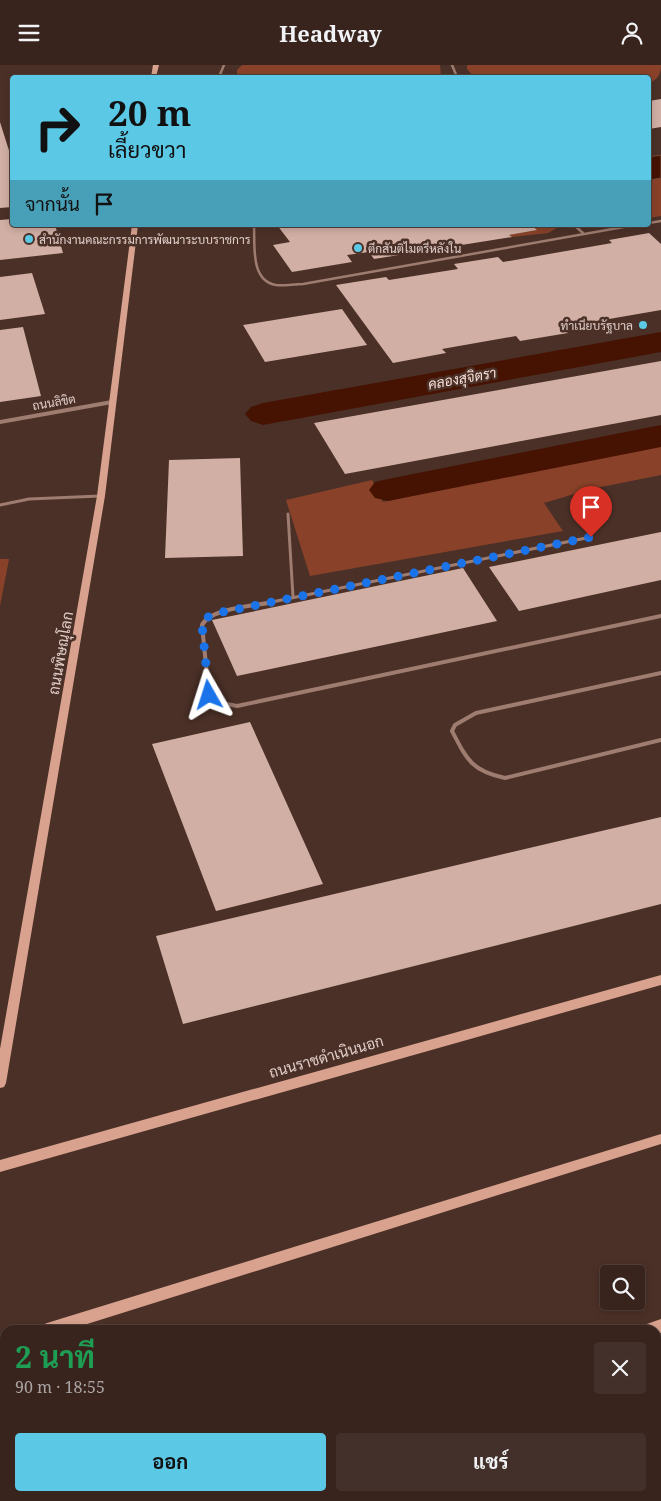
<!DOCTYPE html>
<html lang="th">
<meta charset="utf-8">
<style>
:root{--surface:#38241d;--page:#43302a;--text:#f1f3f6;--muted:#aba4a4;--line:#52413b;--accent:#5bc8e6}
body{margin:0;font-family:"Noto Serif",Sarabun,serif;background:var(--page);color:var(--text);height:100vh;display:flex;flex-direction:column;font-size:19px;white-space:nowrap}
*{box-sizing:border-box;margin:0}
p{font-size:16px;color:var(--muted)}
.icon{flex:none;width:28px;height:28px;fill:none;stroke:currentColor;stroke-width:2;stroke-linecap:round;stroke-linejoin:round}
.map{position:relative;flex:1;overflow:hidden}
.side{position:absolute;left:0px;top:1260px;width:661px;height:176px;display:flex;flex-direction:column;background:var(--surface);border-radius:15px 15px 0 0;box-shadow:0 2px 8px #0003,0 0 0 1px var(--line)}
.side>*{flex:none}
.top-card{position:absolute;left:10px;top:10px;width:641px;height:152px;border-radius:5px;box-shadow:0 2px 8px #0003,0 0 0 1px var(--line);background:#5bc8e6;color:#111;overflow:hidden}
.tools{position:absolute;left:600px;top:1200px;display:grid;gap:10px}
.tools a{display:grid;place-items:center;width:45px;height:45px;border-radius:5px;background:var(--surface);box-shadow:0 2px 8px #0003,0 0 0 1px var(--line);font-size:25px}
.pin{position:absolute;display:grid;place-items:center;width:42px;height:42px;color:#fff;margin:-51px -21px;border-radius:50% 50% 50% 0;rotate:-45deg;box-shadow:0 0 5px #0007}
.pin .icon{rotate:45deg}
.me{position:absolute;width:55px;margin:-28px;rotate:354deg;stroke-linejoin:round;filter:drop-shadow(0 0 4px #0008)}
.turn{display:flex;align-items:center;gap:18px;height:105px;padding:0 15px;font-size:22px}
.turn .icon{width:65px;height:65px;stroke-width:2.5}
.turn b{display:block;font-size:35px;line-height:42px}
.then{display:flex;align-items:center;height:48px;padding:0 15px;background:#0003;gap:10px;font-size:19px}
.round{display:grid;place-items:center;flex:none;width:52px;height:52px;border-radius:5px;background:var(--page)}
.head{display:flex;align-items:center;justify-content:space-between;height:85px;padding:0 15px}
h1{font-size:30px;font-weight:700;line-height:38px;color:#1e9e55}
.primary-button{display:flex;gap:10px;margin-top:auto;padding:10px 15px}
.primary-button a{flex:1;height:58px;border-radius:5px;background:var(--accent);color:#111;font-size:20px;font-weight:700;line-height:58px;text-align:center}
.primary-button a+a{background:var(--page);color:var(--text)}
header{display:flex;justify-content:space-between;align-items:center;height:65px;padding:0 15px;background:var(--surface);font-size:22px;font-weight:700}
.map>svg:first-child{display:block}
</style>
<header><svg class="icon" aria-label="menu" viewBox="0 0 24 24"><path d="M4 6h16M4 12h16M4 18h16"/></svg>Headway<svg class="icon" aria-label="person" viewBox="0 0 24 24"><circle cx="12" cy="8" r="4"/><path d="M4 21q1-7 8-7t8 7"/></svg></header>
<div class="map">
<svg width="661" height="1436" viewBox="0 0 661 1436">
<rect width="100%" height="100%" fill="#4b3027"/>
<!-- green -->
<path fill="#894229" d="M242 0H440L441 12H237V5Z
M467 0H661C661 10 657 14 649 19V12H474L467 4Z
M661 113V151L649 153V115Z
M531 160H558L557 163 548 168 512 172 509 170 536 165Z
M661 380V410L591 424 544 438 563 466 310 511 286 435 372 415 383 437 613 387Z
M0 494H9L0 541Z"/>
<!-- water -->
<path fill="#461201" stroke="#744a3d" d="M661 90V113L649 115V92Z"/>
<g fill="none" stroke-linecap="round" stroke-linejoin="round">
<!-- canal -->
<path fill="#461201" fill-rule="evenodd" d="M661 267V287L263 360 251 356 245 349 251 342 263 338Z
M661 360V382L388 436 375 433 369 425 375 417 388 414Z"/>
</g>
<!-- building -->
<path fill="#d1afa4" d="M661 34V62L649 64V36Z
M0 57 12 95V142L0 143Z
M12 154V160H55L63 188 0 195V155Z
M277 160H531L537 165 509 170 512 172 374 194 369 187 347 190 352 197 292 207 273 180 290 177Z
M649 168 661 179V245L563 262 568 268 520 276 516 271 442 284 446 288 393 298 336 220 386 212 389 215 458 204 454 199 498 192 503 197 612 178 609 175Z
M32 208 45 249 0 255V212Z
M342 244 367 280 265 297 243 260Z
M23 262 41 331 0 337V265Z
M661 296V350L345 409 314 358Z
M240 393 243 491 165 493 169 395Z
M661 467V515L519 546 489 502Z
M463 503 497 556 237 611 212 555Z
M250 657 323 819 216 846 152 679Z
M661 752V839L183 959 156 871Z"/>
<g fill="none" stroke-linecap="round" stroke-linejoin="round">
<!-- service-far2 -->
<path stroke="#9f7c70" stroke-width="2.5" d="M452 0 457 12
M219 12 224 0
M649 158 661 156
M254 160C255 179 250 216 276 220 284 221 294 219 303 219L635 160
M574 160 583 168"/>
<!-- service-far1 -->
<path stroke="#9f7c70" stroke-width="3" d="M0 440 29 434 100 431
M288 449 293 532
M262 539 591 472"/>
<!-- service -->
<path stroke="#9f7c70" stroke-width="4" d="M268 538C251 541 210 544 202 560L209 630 222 638 237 641 661 551
M661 608 476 648 455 660 452 666C467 695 472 706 505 713L661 675"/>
<!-- minor -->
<path stroke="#9f7c70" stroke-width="4" d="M0 357 112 337"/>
<!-- secondary -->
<path fill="#d9a28f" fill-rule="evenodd" d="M153 0H159L156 12H151Z
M132 160H138L105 431 6 1018 4 1022 0 1023V984L97 431Z
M661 910V920L0 1107V1095Z
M661 1069V1079L68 1265H40L42 1260 47 1258Z
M661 1254V1268L656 1269V1265H642L644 1260Z
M5 1271V1285L0 1287V1273Z
M121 1431H147L145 1436H119Z"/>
</g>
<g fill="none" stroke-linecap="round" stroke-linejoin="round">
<!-- route -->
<path stroke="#1a73e8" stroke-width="9" stroke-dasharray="0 16.2" d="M209 630 202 560 205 554 213 549 591 472"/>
</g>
<!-- markers -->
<g fill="#5bc8e6" stroke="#4b3027" stroke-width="2">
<circle cx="29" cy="174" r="5"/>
<circle cx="358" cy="183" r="5"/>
<circle cx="643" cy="260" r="5"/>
</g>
<g text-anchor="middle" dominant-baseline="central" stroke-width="5" stroke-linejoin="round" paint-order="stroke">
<!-- far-poi labels -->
<g font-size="12" fill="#e0cec9" stroke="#4b3027" text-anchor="start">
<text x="39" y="174">สำนักงานคณะกรรมการพัฒนาระบบราชการ</text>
<text x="368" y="183">ตึกสันติไมตรีหลังใน</text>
<text x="633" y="260" text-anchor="end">ทำเนียบรัฐบาล</text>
</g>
<!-- far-street labels -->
<g font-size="12" fill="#e0cec9" stroke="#4b3027">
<text transform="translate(54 337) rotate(-10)">ถนนลิขิต</text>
</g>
<!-- far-water labels -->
<g font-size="14" font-style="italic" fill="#f5dfd7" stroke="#4b3027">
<text transform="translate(462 313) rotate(-10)">คลองสุจิตรา</text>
</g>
<!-- street labels -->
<g font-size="15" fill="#e0cec9" stroke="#4b3027">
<text transform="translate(60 588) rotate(-80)">ถนนพิษณุโลก</text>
<text transform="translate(326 991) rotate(-16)">ถนนราชดำเนินนอก</text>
</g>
</g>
</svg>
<div class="tools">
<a><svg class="icon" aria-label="search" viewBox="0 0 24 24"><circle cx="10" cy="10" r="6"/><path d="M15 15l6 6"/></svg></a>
</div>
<div class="pin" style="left:591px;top:472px;background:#d93025"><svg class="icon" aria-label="arrive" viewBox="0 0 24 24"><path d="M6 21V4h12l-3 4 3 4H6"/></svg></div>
<svg class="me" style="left:209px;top:630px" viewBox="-20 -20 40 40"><path d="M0-17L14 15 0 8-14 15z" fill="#1a73e8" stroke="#fff" stroke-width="4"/></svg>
<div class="top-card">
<div class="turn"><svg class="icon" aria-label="right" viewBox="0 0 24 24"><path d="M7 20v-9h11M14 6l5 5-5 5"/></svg><div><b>20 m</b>เลี้ยวขวา</div></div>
<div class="then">จากนั้น<svg class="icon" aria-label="arrive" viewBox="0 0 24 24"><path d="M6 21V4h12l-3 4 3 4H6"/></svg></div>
</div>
<section class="side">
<div class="head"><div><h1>2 นาที</h1><p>90 m · 18:55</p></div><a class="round"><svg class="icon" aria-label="close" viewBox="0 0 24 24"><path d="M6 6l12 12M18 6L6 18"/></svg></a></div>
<div class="primary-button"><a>ออก</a><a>แชร์</a></div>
</section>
</div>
